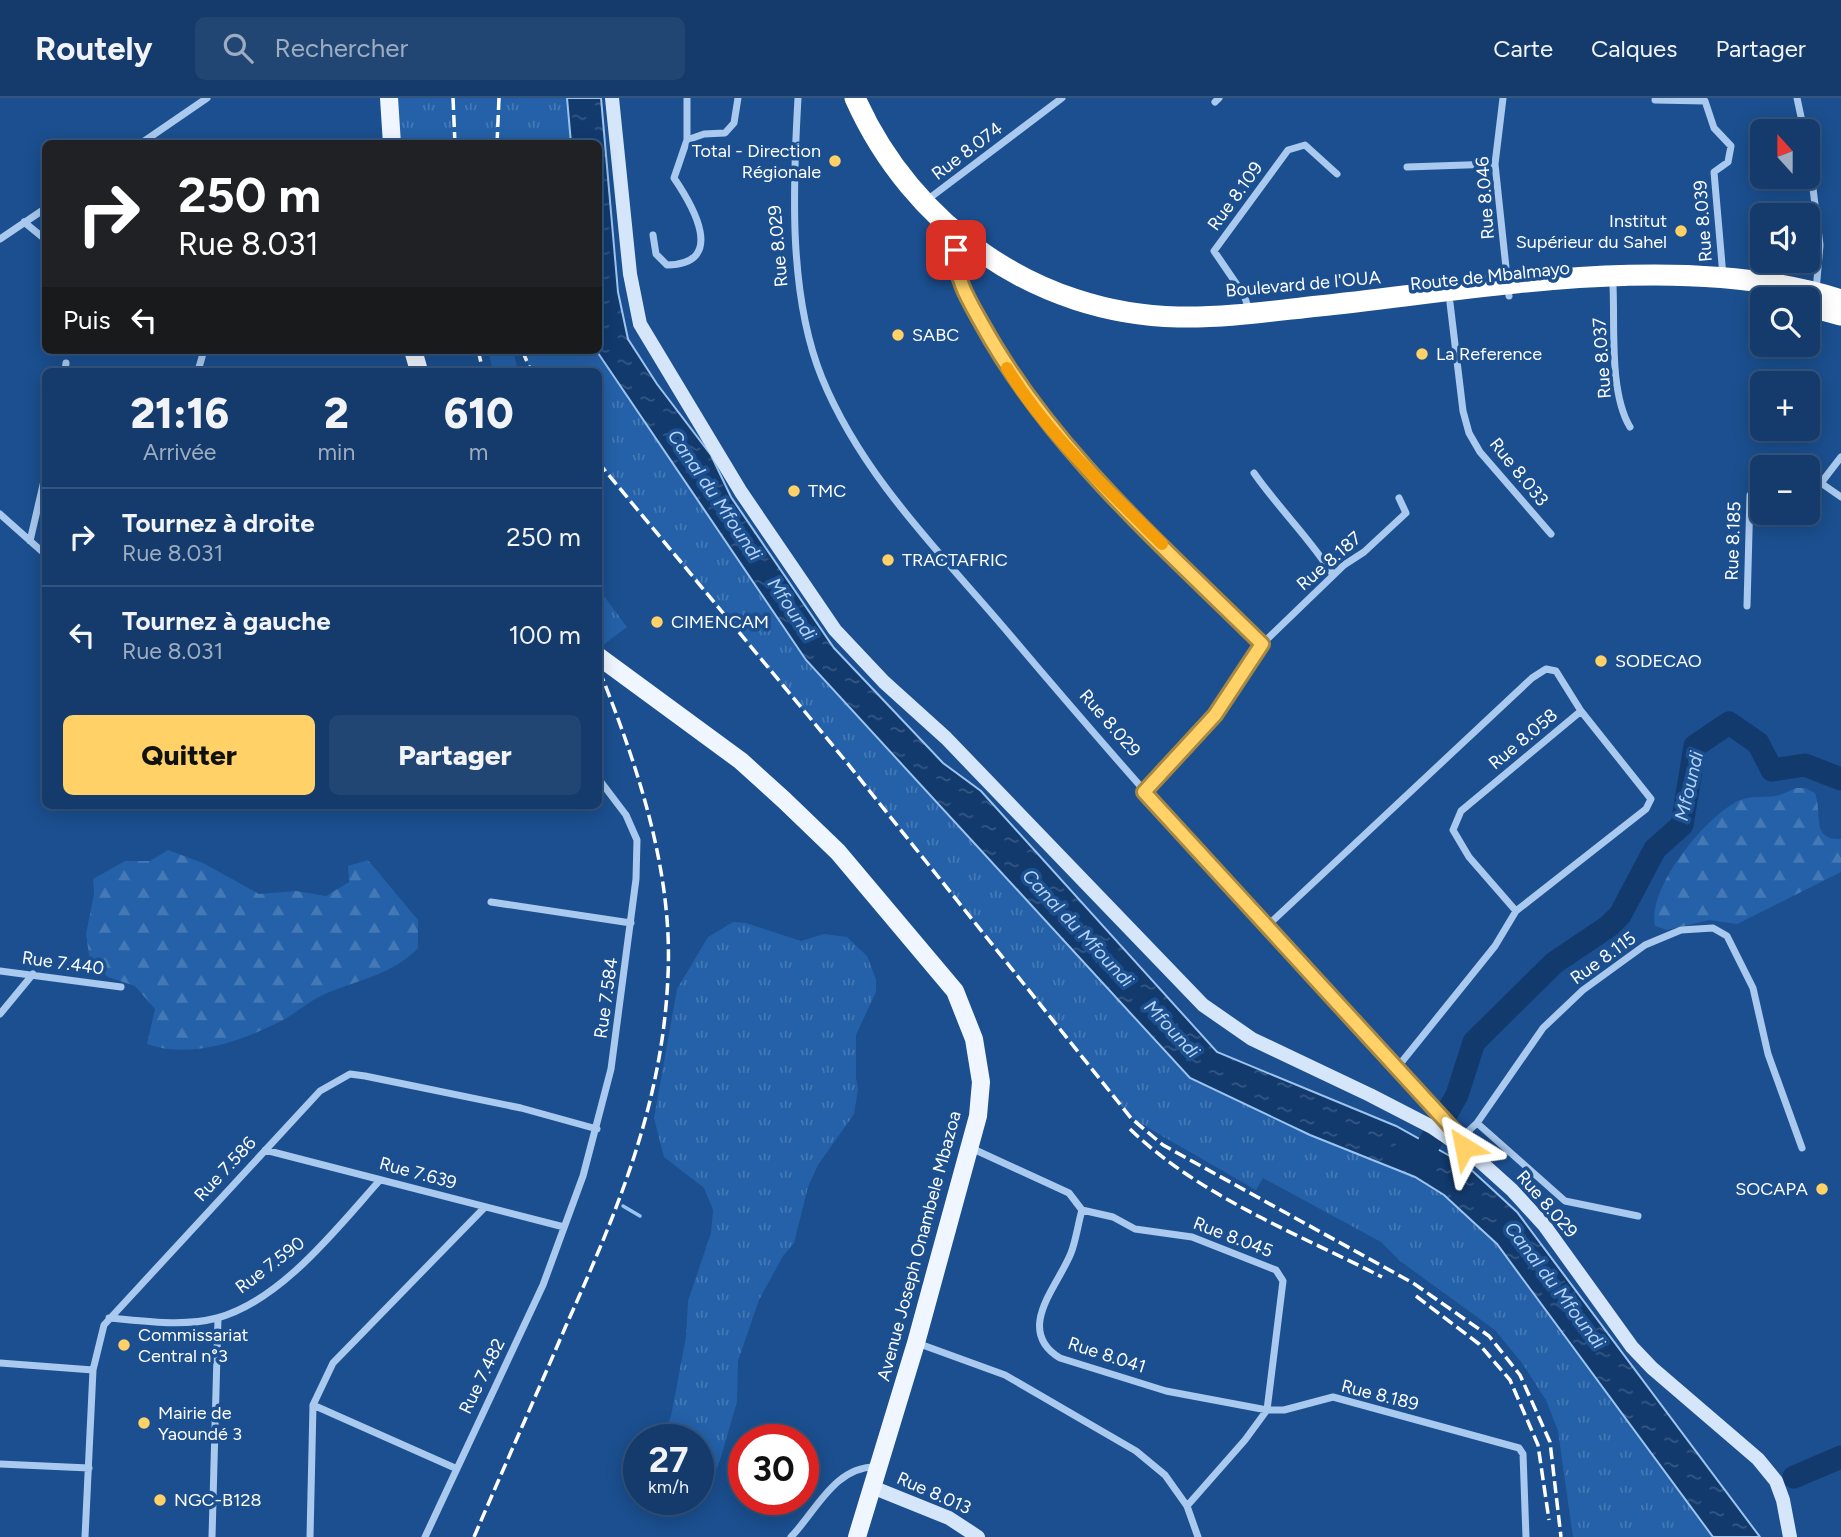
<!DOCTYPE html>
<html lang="fr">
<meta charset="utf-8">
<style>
:root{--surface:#143b6b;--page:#214673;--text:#f1f3f6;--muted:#9dadc1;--line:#33557e;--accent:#ffd166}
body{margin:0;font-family:Figtree,sans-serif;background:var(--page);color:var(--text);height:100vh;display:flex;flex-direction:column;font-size:26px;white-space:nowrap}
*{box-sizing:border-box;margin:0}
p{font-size:23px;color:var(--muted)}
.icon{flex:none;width:38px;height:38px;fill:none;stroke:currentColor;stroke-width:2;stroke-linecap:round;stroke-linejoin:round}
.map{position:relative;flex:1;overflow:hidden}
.side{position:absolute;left:42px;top:270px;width:560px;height:441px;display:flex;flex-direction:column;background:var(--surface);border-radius:10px;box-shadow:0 4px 18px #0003,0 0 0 2px var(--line)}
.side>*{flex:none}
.banner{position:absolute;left:42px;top:42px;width:560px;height:214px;border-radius:10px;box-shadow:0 4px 18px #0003,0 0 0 2px var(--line);background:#202124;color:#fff;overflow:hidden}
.needle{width:46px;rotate:339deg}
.controls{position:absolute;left:1750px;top:21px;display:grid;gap:14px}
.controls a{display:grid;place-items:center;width:70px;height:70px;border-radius:10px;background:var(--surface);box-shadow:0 4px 18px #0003,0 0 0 2px var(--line);font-size:35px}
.speed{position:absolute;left:623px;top:1326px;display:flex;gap:14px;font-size:35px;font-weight:700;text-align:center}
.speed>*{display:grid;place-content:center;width:91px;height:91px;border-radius:50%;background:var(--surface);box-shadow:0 4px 18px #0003,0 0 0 2px var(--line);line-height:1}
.speed small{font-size:18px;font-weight:400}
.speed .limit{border:10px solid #d22;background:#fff;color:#111}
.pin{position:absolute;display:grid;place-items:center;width:60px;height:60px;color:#fff;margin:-30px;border-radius:14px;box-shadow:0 4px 10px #0006}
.me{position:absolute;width:77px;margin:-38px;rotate:325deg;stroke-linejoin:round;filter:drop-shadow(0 0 5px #0008)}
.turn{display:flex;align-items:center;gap:24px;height:147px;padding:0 21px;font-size:32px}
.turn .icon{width:91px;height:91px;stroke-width:2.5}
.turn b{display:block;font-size:49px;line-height:60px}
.then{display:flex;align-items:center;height:66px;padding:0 21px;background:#0003;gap:14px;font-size:26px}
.eta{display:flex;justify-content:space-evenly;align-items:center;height:119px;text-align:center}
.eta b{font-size:42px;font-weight:800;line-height:49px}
.action{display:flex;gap:14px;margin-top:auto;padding:14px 21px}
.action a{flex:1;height:80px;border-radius:10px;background:var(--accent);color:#111;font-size:28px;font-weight:800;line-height:80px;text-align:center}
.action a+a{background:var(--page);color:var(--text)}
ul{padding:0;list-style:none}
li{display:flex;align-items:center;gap:21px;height:98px;padding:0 21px;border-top:2px solid var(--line)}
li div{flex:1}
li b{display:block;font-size:26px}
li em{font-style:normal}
header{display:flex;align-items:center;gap:42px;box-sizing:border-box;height:98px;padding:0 35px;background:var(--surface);border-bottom:2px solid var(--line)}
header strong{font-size:33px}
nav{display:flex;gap:38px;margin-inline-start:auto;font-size:24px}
.search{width:490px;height:63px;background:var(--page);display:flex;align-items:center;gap:18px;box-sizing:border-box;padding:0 24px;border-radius:10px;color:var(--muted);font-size:26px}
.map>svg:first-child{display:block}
</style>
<header>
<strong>Routely</strong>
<div class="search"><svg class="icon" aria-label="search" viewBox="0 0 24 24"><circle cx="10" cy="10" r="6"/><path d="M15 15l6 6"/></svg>Rechercher</div>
<nav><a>Carte</a><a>Calques</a><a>Partager</a></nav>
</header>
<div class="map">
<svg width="1841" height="1439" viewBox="0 0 1841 1439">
<defs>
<pattern id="grass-tufts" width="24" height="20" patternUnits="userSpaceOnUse" patternTransform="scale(1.75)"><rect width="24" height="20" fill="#2461a8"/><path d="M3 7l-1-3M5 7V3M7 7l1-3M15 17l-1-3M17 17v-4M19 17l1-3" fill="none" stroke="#4579b5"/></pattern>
<pattern id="forest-firs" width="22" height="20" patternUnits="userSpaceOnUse" patternTransform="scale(1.75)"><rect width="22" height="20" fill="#2461a8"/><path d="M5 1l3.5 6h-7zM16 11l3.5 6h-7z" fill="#4579b5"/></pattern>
<pattern id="water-ripples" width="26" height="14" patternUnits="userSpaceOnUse" patternTransform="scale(1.75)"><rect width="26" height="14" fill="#123a6d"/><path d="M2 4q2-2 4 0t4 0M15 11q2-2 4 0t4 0" fill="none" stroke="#365883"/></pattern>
</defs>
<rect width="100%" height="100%" fill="#1b4f8f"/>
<!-- grass -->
<path fill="url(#grass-tufts)" d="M389 0H567L571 45H392Z
M488 252H513L518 273H493Z
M522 252H596L806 562 1190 980 1310 1037 1415 1079 1444 1097 1497 1146 1713 1439H1573L1558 1333 1546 1302 1522 1265 1495 1232 1400 1163 1381 1144 1263 1080 1256 1092 1131 1020 844 661 628 402 599 364 598 273H531Z
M598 490 627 529 599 550H598Z
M733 824 746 825 801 843 824 836 847 839 867 858 876 881V894L856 937V980L858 991 854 1016 818 1067 808 1089 794 1145 783 1158 759 1202 738 1263 737 1304 720 1362 707 1392 698 1404 685 1411 673 1410 667 1402H698V1342H662L671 1318 686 1239 688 1203 711 1135 713 1112 704 1090 664 1059 654 1020 677 891 708 839Z"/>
<!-- forest -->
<path fill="url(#forest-firs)" d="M1796 690H1805L1815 695C1823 716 1810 742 1841 741V774L1737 826 1709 822 1667 832 1655 828C1647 790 1705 719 1738 703 1751 697 1762 700 1775 698 1782 697 1789 693 1796 690Z
M168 752 203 765 259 796 296 793 326 798 349 784 348 768 368 762 418 822V850C394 876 358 882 327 895 312 901 299 913 285 921 245 942 191 962 147 946L155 911 135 888 108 879 90 863 86 836 94 796 93 781 125 763H150Z"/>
<!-- water -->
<path fill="url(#water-ripples)" stroke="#9cc4f0" stroke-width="2" d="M567 0H601L618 194 628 241 657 286 711 357 731 399 834 550 943 665 981 693 1217 954 1396 1028 1466 1067 1517 1114 1760 1439H1713L1497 1146 1444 1097 1415 1079 1310 1037 1190 980 806 562 596 252 598 46 571 45Z"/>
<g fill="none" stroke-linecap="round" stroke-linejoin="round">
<!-- stream -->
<path stroke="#9cc4f0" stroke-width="3.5" d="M623 1108 640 1118"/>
<!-- river -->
<path stroke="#123a6d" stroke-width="23" d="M1406 1052 1421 1060 1457 997 1474 944 1554 865 1609 828 1620 817 1655 751 1682 727 1695 648 1729 625 1758 645 1772 672 1805 667 1841 681
M1794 1379 1841 1359"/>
<!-- street -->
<path stroke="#a9c9ee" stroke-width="7" d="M798 0C793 87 788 197 822 280 863 380 942 456 1011 538 1156 710 1307 876 1461 1040L1463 1049
M1503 0 1495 66 1509 198
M1797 0 1804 33
M1655 2 1705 3 1714 30 1731 48 1728 64 1714 74 1723 178
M1215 4 1219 0
M687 42 704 36 725 35 734 25 738 0
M140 46 207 0
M1808 50 1820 147 1816 193
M1407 69 1495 66
M927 102 1062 0
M24 124 46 142
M653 137 656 156 667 167C727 166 693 108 674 80L687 42V0
M0 141 46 110
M956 152C955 183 967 199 982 226 1050 350 1162 447 1262 546L1215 617 1144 694
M1613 188C1615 228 1609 294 1630 329
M1450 205 1463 313 1469 335 1480 354 1551 436
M1249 212 1244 197 1214 153 1288 52 1305 47 1337 76
M65 273 66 265
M198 273 204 252
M1254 375C1279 411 1310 440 1333 477
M1808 384 1821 385 1841 359
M1821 385 1841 399
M0 416 46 457
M30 443 46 374
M1747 508 1750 397 1762 384
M1262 546 1344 467 1364 454 1406 415 1399 400
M491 804 631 825
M1516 813 1646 711 1651 701 1581 613
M1266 829 1532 580 1546 571 1556 573 1581 613 1461 713 1453 732 1469 759 1516 813 1495 848 1396 971
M0 873 121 889
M0 916 33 876
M1477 1025 1565 1103 1638 1118
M1461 1040 1477 1025 1543 930 1583 892 1645 847 1681 832 1713 830 1727 838 1753 890 1768 956 1802 1050
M971 1050 1069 1095 1082 1112C1078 1126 1076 1142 1071 1155 1058 1188 1014 1232 1060 1260L1166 1293 1267 1312 1283 1183 1276 1172 1192 1139 1135 1131 1113 1119 1082 1112
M265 1052 564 1129
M109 1220C144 1223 183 1229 217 1220 281 1203 338 1129 380 1082
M917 1245 1005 1277 1136 1353 1165 1377 1187 1408 1198 1439
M0 1265 93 1272
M313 1307 455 1370
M0 1366 89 1370
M1187 1408 1245 1342 1267 1312H1284L1333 1299 1519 1350 1523 1356 1526 1439
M85 1439 93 1272 104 1227 320 993 350 976 365 978 521 1010 597 1031
M212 1439 218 1220
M310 1439 313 1307 333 1265 485 1109
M425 1439 543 1187 583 1078 611 971 636 781 637 742 626 717 598 680
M791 1439C816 1413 835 1368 876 1369"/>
<!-- secondary -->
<path stroke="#d6e6fa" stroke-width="14" d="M612 0 630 176 640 226 741 394 835 532 884 584 946 640 1203 907 1252 941 1370 997 1432 1029 1473 1057 1512 1092 1544 1127 1632 1249 1652 1270 1758 1361 1776 1383 1783 1402 1790 1439
M872 1389 949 1420 978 1439"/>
<!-- primary -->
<path stroke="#f0f6ff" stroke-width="18" d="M389 0 392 46
M413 252 419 273
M598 558 741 663 784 702 838 754 955 893 974 941 981 984 978 1018 916 1245 857 1439"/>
<!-- highway -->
<path stroke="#fff" stroke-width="21" d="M855 0C912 128 1036 216 1178 219 1225 220 1272 213 1319 208 1482 191 1682 151 1841 202
M1808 208 1841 217"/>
<!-- rail -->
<path stroke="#fff" stroke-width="3.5" stroke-dasharray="12 5" stroke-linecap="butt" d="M453 0 455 46
M497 46 499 0
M478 252 483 273
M522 252 531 273
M598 364 844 661 1131 1020 1163 1047 1413 1185 1489 1238 1520 1277 1550 1344 1561 1439
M1130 1031C1199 1098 1298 1136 1382 1179
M1416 1198 1479 1246 1510 1282 1538 1347 1549 1422
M474 1439C504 1369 535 1300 565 1230 617 1114 663 1006 668 877 673 772 637 666 598 569"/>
</g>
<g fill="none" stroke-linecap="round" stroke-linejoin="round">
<!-- route casing -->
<g stroke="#a68842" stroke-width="18">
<path id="route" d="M956 152C955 181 968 201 982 226 1051 351 1162 447 1262 546L1215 617 1144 694 1461 1040 1464 1049"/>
</g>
<!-- route -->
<use href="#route" stroke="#ffd166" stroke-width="12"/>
<!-- slow -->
<path stroke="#f59e0b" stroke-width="12" d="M1007 270C1047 337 1108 391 1162 446"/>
</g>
<!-- markers -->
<g fill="#ffd166" stroke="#1b4f8f" stroke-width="2.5">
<circle cx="835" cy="63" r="7"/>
<circle cx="1681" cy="133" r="7"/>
<circle cx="898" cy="237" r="7"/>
<circle cx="1422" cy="256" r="7"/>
<circle cx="794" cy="393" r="7"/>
<circle cx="888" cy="462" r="7"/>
<circle cx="657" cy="524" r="7"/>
<circle cx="1601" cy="563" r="7"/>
<circle cx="1822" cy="1091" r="7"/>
<circle cx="124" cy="1247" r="7"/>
<circle cx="144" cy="1325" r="7"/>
<circle cx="160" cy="1402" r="7"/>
</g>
<g text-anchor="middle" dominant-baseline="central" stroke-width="7" stroke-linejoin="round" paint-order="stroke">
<!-- poi labels -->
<g font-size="18" fill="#fff" stroke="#1b4f8f" text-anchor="start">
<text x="821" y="53" text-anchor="end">Total - Direction<tspan x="821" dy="21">Régionale</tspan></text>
<text x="1667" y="123" text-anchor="end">Institut<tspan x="1667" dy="21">Supérieur du Sahel</tspan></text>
<text x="912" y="237">SABC</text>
<text x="1436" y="256">La Reference</text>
<text x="808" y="393">TMC</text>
<text x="902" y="462">TRACTAFRIC</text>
<text x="671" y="524">CIMENCAM</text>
<text x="1615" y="563">SODECAO</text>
<text x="1808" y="1091" text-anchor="end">SOCAPA</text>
<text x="138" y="1237">Commissariat<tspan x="138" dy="21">Central n°3</tspan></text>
<text x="158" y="1315">Mairie de<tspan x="158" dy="21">Yaoundé 3</tspan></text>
<text x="174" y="1402">NGC-B128</text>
</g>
<!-- street labels -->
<g font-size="18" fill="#fff" stroke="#1b4f8f">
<text transform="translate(967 53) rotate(-37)">Rue 8.074</text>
<text transform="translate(1235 98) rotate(-54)">Rue 8.109</text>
<text transform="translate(1485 100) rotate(-94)">Rue 8.046</text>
<text transform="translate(1703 123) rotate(-94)">Rue 8.039</text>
<text transform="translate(778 148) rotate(-95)">Rue 8.029</text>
<text transform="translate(1490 178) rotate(-6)">Route de Mbalmayo</text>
<text transform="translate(1303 186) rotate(-5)">Boulevard de l'OUA</text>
<text transform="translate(1602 260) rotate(-94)">Rue 8.037</text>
<text transform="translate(1519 374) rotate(51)">Rue 8.033</text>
<text transform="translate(1733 443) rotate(-88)">Rue 8.185</text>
<text transform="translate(1329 463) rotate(-41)">Rue 8.187</text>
<text transform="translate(1110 625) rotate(49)">Rue 8.029</text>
<text transform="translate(1523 641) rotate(-40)">Rue 8.058</text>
<text transform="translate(1603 860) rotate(-36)">Rue 8.115</text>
<text transform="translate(63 865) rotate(8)">Rue 7.440</text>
<text transform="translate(606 900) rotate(-82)">Rue 7.584</text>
<text transform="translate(225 1071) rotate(-47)">Rue 7.586</text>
<text transform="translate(418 1075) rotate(15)">Rue 7.639</text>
<text transform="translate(1547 1106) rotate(49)">Rue 8.029</text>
<text transform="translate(1233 1139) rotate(21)">Rue 8.045</text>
<text transform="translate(919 1148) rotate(-75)">Avenue Joseph Onambele Mbazoa</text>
<text transform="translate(270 1167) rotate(-37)">Rue 7.590</text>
<text transform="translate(1107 1257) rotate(18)">Rue 8.041</text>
<text transform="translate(482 1278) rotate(-64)">Rue 7.482</text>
<text transform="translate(1380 1297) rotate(14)">Rue 8.189</text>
<text transform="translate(934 1395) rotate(24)">Rue 8.013</text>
</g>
<!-- water labels -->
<g font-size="19" font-style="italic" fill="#b5d3f5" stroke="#1b4f8f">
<text transform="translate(715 397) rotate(56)">Canal du Mfoundi</text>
<text transform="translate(792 511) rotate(56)">Mfoundi</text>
<text transform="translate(1689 688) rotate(-77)">Mfoundi</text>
<text transform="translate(1078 830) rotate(47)">Canal du Mfoundi</text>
<text transform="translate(1172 931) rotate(47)">Mfoundi</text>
<text transform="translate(1555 1187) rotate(53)">Canal du Mfoundi</text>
</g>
</g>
</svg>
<div class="controls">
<a><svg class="needle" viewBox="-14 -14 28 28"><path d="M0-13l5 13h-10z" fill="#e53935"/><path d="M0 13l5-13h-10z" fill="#9dadc1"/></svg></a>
<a><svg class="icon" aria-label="sound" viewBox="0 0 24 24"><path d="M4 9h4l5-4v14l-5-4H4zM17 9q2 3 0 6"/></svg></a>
<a><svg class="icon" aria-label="search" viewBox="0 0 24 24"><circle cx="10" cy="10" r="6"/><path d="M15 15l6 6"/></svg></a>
<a>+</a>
<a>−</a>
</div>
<div class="speed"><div>27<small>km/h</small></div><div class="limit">30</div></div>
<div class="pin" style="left:956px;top:152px;background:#d93025"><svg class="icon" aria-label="arrive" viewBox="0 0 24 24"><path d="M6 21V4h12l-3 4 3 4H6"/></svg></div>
<svg class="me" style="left:1464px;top:1049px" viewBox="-20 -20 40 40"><path d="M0-17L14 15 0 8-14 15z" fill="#ffd166" stroke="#fff" stroke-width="4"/></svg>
<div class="banner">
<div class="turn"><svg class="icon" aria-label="right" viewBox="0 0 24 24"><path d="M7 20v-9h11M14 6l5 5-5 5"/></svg><div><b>250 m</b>Rue 8.031</div></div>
<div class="then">Puis<svg class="icon" aria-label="left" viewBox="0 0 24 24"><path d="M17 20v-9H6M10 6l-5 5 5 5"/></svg></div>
</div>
<section class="side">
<div class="eta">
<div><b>21:16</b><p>Arrivée</p></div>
<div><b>2</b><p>min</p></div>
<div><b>610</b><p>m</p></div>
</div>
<ul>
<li><svg class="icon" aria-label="right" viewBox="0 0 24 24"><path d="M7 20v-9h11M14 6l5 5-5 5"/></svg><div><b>Tournez à droite</b><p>Rue 8.031</p></div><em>250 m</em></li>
<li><svg class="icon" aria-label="left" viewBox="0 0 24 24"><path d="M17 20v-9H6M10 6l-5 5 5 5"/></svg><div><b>Tournez à gauche</b><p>Rue 8.031</p></div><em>100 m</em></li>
</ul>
<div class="action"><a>Quitter</a><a>Partager</a></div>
</section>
</div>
